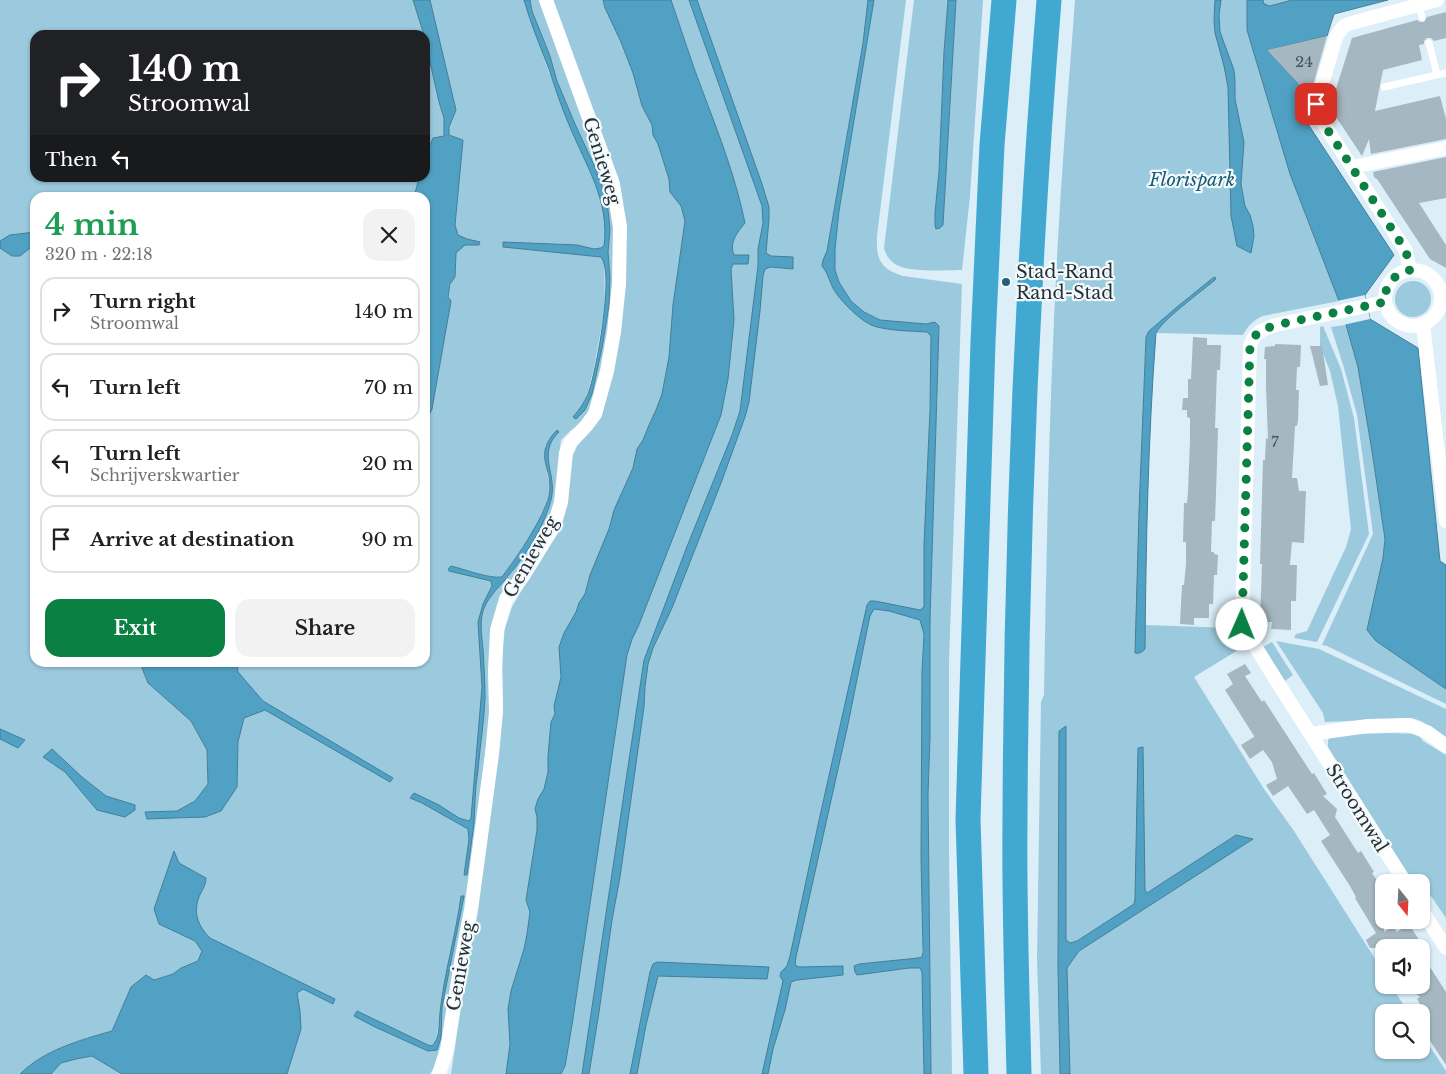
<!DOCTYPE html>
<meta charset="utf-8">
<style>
:root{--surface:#fff;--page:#f2f2f2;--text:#202124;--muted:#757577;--line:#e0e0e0;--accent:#0b8043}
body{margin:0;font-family:"Libre Baskerville",serif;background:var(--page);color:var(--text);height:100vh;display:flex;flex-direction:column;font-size:19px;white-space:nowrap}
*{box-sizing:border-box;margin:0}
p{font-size:16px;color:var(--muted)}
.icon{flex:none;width:28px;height:28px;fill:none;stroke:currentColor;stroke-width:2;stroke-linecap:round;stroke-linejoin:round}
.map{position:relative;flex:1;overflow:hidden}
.details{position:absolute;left:30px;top:192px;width:400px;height:475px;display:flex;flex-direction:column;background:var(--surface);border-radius:15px;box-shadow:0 1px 4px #0004}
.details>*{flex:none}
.top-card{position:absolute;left:30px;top:30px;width:400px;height:152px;border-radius:15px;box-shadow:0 1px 4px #0004;background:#202124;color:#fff;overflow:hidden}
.needle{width:32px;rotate:162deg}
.tools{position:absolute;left:1375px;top:874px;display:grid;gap:10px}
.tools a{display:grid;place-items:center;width:55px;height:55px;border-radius:10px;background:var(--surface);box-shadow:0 1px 4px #0004;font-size:25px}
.pin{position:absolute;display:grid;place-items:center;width:42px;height:42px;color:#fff;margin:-21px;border-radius:10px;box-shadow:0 2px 8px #0006}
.me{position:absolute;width:55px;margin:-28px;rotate:1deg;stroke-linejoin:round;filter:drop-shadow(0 0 4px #0008)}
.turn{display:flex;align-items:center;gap:18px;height:105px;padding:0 15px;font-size:22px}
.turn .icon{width:65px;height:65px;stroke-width:2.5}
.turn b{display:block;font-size:35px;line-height:42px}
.then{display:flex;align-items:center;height:48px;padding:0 15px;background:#0003;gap:10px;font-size:19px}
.round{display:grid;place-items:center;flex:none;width:52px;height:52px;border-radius:15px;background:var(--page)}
.headline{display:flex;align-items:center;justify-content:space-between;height:85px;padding:0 15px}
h1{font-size:30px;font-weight:800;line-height:38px;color:#1e9e55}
.cta{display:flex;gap:10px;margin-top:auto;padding:10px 15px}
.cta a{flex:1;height:58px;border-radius:15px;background:var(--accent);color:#fff;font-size:20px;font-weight:800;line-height:58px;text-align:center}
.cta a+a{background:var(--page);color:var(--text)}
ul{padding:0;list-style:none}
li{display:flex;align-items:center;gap:15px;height:68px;margin:0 10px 8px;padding:0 5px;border:2px solid var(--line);border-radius:15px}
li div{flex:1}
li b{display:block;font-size:19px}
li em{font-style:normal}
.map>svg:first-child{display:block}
</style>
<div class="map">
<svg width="1446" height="1074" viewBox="0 0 1446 1074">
<rect width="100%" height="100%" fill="#dceef7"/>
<!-- green -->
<path fill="#9bc9de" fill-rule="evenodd" d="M0 0H413L424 35H35V178H419L415 197 35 198V662L142 663V668L148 683 191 721 207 750 208 784 195 801 177 811 145 812 147 819 188 818 210 815 227 792 234 675 236 663 425 662V415L451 282 449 135 436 28 430 0H524L547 67 599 191 603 207 606 234 604 246 605 307 594 368 588 392 582 407 574 417 576 419 585 410 592 394 602 348 609 305 610 277 608 252 610 229 594 165 575 124 557 81 550 56 532 11 530 0H540L609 188 615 227 610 337 590 412 582 422 570 431 561 440 560 448V471L552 515 544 533 496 609 487 762 443 1053 430 1074H51L61 1063 120 1036 169 975 131 987 112 1031C80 1039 44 1050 20 1074H0ZM559 432C555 436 550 442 548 448 545 466 557 483 551 501 543 527 526 555 509 576 503 583 497 589 492 596L502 577 532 534 549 497 550 485 547 473 545 446ZM442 1009 439 1045 435 1043Z
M552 0H870L827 251 834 291 867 323 927 332 931 336V365L924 608 922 972 927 1074H451L498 757 503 702 502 652 505 628 512 607 558 528 572 452 603 403 624 219Z
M874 0H906L877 236C876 259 880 269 903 276L962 284 949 662V853L952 1074H931L928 796 930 737V620L939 326 935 322 926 324 880 320 864 312 851 301 839 282 835 270V249L839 211Z
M914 0H948L944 52 939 171 935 213 940 228 943 225 956 0H983L970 196 962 270C946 270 908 273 895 264 889 260 886 255 884 248Z
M1075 0H1247V30L1290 174 1339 301 1263 316C1253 320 1248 326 1243 335L1156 333C1162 320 1202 291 1215 280L1214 277 1177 307 1149 331 1146 337 1144 390 1145 649V625L1232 628 1243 647 1194 677 1264 789 1294 831 1384 973V985H1391L1408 1012H1384V1050H1421V1033L1446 1071V1074H1070L1067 968 1079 951 1252 839 1236 835 1151 891 1147 893 1145 890 1135 899 1134 904 1077 941 1070 943 1066 940V727L1059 731 1058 968 1060 1074H1041L1037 960 1041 702 1044 695C1047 507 1051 319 1065 132 1068 88 1072 44 1075 0Z
M1263 0H1292L1270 6 1264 4Z
M425 40 439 102 444 118V136L433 138 425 157Z
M1395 299a18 18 0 1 1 36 0a18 18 0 1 1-36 0Z
M1345 325 1358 367 1372 451 1385 539 1376 641 1446 689V704L1327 646 1322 645 1373 534 1357 415 1344 368 1331 327Z
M1323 326 1341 369 1354 418 1369 534 1317 642 1294 638 1296 634 1307 631 1346 547 1351 529 1338 406 1330 371 1320 346V327Z
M1276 641 1319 649 1446 709V737L1421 721 1412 718 1325 722 1323 713Z
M1272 642 1293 675 1285 681 1263 647Z
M1391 733 1418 734 1423 741 1446 755V918L1431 896 1424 900 1421 896V882H1413L1328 747V740L1333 735Z"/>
<!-- water -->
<path fill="#50a1c4" stroke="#447f98" d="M413 0H430L456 110 449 127V135L463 140 455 225 458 235 467 239 480 242 479 245H465L456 253 455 277 450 284 448 297 451 301 432 409 425 423V198L414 197 419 178H425V157L433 138 444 136V118L439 102 425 40V35H424Z
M524 0H530L532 11 550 56 557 81 575 124 594 165 607 200 610 229 608 252 610 277 609 305 602 348 592 394 585 410 576 419 573 417C579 410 584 403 588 394 596 373 615 273 601 257L503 247V242L577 245 594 249 601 248 604 246C610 201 586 166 570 127 562 109 556 91 550 72 541 48 531 25 524 0Z
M603 0H671C682 32 692 64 704 95 720 137 736 179 745 223 737 233 729 242 734 255H749L748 264H733L731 269 734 320 728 379 721 415 638 627 632 639 627 655 572 1025 565 1066 561 1074H506L510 1044 508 1009 511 991 524 949 527 934 530 912 526 900 537 830V817L535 809 538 799 544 789 548 772V756L551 722 555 714 554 706 561 677 559 647 564 633 576 612 579 603 585 594 590 575 609 529 614 510 633 468 637 449 643 440 649 425 656 410 662 394 669 357 673 305 685 221 681 206 670 192 669 179 658 144 653 135 652 125 642 106 633 73 621 42 605 8Z
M689 0H697L762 184 769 207V219L766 253 771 256 793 257V269L771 267 765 269 763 276 760 311 749 402 745 417 721 483 672 608 653 648 648 664 645 687 644 707 620 877 612 920 599 1012 589 1074H582L644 660 686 549 732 435 740 411 758 266V249L763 223 762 206Z
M868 0H874L839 211 835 249V270L839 282 851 301 864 312 880 320 926 324 935 322 939 326 930 620V737L928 796 931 1074H924L922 972 920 968H909L857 975 855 972 854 966 859 964 918 958 922 957 923 952 921 857 922 672 924 634 920 620 889 611 874 609 870 616 867 630 847 729 796 957 795 965 799 967 843 966V975L797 980 791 982 785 1010 773 1049 768 1074H762L783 981 780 976 781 972 787 966 790 956 818 825 867 605 870 601H875L920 610 924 607V544L930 410 931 336 927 332C911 331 893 331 877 327 863 324 844 304 836 293 830 285 829 274 822 266L823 260 827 251 863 43Z
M948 0H956L943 225 940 228 936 229 935 225V213L939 171 944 52Z
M1215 0H1221L1219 15 1220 32 1234 70 1235 81V99L1244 142 1241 184 1245 206 1250 215 1253 226 1254 236 1251 253 1237 246 1231 216 1228 87 1224 66 1215 33 1214 20Z
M1247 0H1263L1264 4 1270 6 1292 0H1388L1334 14 1327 36 1267 50 1310 96 1304 118 1394 255 1365 295 1370 319 1418 348 1440 561 1446 565V689L1376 641 1367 630 1383 558 1385 539 1372 451 1358 367 1339 301 1290 174 1247 30Z
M35 232V244L20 256H12L0 248V241L10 235Z
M1214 277 1216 278 1215 280C1202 291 1162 320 1156 333 1148 438 1146 544 1145 649 1142 652 1140 654 1135 653L1139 512 1146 337 1149 331 1177 307Z
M557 430 559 432C536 454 558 474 551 500 545 525 526 555 509 575 499 588 485 599 482 615 480 627 482 638 483 649 484 666 485 682 485 698 484 722 480 746 478 770 475 787 475 805 474 823 472 840 469 858 467 875H464L469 839 468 829 422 803 410 798 414 793 439 805 459 818 469 821 471 818 482 687 478 622 483 604 492 586 491 581 449 571 448 569 451 566C464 569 489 579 502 577 518 555 530 538 542 514 544 508 548 502 549 496 555 468 531 457 557 430Z
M142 663H237L238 672 263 701 393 778 390 782 265 710 244 718 238 742 237 787 221 811 205 817 147 819 145 812 177 811 195 801 208 784 207 750 191 721 148 683 142 668Z
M1066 726V940L1070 943 1077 941 1134 904 1135 899 1138 748 1143 747 1145 890 1147 893 1236 835 1253 839 1079 951 1067 968 1070 1074H1060L1058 968 1059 731Z
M0 729 25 740 18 748 0 739Z
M52 749 82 777 106 796 135 805V810L125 817 97 810 65 772 43 757Z
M174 851 179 863 206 878C206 885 202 890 199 897 193 913 198 926 210 938L335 999 333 1004 303 989 297 993 300 1011 301 1029 287 1074H122L92 1056 76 1059 61 1063 51 1074H20C44 1050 80 1040 112 1031L131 987 146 975 154 980 173 974 181 968 198 961 202 951 195 941 159 924 154 909Z
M461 896H464L442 1007 441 1038 437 1050 428 1051 375 1027 354 1016 357 1011 428 1045 432 1046C440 1039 439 1023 440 1013 444 973 456 935 461 896Z
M657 962 769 967 767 979 658 976 646 1025 637 1074H630L650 972 653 964Z"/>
<!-- pier -->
<path fill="#dceef7" d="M1365 295 1370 319 1343 325 1337 301Z"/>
<!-- building -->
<path fill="#a5b7c0" d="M1446 12V38L1434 41 1431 38H1427L1424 41V44L1419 45 1422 60 1383 70 1375 111 1440 96 1446 119V139L1371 154 1369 139 1362 156 1330 108 1352 38 1417 20 1420 22H1424L1427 17Z
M1327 36 1310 96 1267 50Z
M1446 157V198L1419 203 1446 245V268L1430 259 1377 179 1374 177 1373 172Z
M1193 337 1207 338V345H1221L1220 370H1217L1215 428H1218L1217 463 1215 521H1212L1211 552H1214V554L1218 555 1217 575H1214L1213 604H1209V618H1194V625L1180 624 1182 585H1184L1186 564V542H1183L1184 503H1187L1188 492 1190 440V418L1187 417V410H1182L1183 398H1188V379H1191Z
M1275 344 1301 345 1300 367H1297L1296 390H1299L1298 420 1297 426H1295L1292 478H1297L1299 491H1306L1304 543 1292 542 1290 565H1297L1296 601H1291V630L1271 629 1272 622H1260L1262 564H1260L1263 460H1265L1266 438 1268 439 1266 386V359H1264L1265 347 1275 346Z
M1310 346H1322L1328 385 1320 386Z
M1245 664 1251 673 1245 676 1262 702 1264 700 1312 774 1314 773 1327 794 1323 796 1337 809 1335 817 1358 853 1361 851 1374 872 1372 873 1384 891V932L1393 926 1397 932 1409 924 1424 948H1370L1366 940 1376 933 1355 898 1356 897 1350 886 1321 841 1330 835 1314 810 1307 814 1288 786 1273 796 1266 785 1277 779 1272 762 1263 750 1250 759 1241 745 1254 737V736L1225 690 1233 684 1227 674Z
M1428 964 1446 992V1065L1421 1027V1011L1423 1009 1417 999 1420 997 1406 985H1421V968Z"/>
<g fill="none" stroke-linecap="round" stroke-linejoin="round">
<!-- lane -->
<path stroke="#fff" stroke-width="7" d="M1419 5 1422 17
M1429 43 1437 75
M1384 87 1446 73"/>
<!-- street -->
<path stroke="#fff" stroke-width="14" d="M1352 167 1446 148
M1410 270 1406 251 1318 115 1315 110 1316 105 1336 37 1343 27 1348 24 1437 0
M1385 298a28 28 0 1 1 56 0a28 28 0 1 1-56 0Z
M1385 302 1276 325C1262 330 1255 331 1250 346L1242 625 1281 688 1405 882
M1423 324 1446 521
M1310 734 1368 726 1409 725 1427 732 1446 746
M1421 909 1446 948
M439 1074 447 1049 461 962 471 910 492 754 496 712 495 671 497 630 506 599 523 576 554 526 561 502 566 453 571 442 586 426 595 414 607 371 614 332 619 284 620 227 613 184 546 0"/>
<!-- highway -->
<path stroke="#40a8d1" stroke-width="25" d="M976 1074 968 819 983 342 992 145 1004 0
M1019 1074C1017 989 1014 905 1015 820 1016 547 1027 273 1049 0"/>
</g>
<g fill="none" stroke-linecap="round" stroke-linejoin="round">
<!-- route -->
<path stroke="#0b8043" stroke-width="9" stroke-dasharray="0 16.2" d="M1242 625 1250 346C1255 331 1262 330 1276 325L1385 302C1385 283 1392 276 1410 270L1406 251 1318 115 1315 110 1316 104"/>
</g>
<!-- markers -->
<circle fill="#245f77" stroke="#f2fafd" stroke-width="2" cx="1006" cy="282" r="5"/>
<g text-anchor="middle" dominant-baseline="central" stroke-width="4.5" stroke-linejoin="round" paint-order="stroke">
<!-- number labels -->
<g font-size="15" fill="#475156">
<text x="1304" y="61">24</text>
<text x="1275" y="441">7</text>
</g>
<!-- street labels -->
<g font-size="18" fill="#282f32" stroke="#f2fafd">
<text transform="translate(602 161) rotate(73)">Genieweg</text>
<text transform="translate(531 557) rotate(-60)">Genieweg</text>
<text transform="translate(1357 808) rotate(58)">Stroomwal</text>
<text transform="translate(461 966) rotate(-80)">Genieweg</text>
</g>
<!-- park labels -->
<g font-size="18" font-style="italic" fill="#195972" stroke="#f2fafd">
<text x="1192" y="180">Florispark</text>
</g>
<!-- poi labels -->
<g font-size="18" fill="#282f32" stroke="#f2fafd" text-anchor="start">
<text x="1016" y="272">Stad-Rand<tspan x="1016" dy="21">Rand-Stad</tspan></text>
</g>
</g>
</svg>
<div class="tools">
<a><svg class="needle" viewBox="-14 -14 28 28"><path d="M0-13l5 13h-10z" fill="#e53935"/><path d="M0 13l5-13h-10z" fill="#757577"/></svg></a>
<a><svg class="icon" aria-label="sound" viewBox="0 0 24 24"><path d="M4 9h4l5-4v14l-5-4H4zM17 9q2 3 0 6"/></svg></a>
<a><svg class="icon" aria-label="search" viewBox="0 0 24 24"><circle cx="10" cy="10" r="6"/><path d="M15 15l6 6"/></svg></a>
</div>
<div class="pin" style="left:1316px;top:104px;background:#d93025"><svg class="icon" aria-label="arrive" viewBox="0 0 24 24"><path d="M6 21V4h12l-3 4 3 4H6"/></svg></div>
<svg class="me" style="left:1242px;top:625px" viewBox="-20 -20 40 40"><circle r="19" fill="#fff"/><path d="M0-13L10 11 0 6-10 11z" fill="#0b8043"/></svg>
<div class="top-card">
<div class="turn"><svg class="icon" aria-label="right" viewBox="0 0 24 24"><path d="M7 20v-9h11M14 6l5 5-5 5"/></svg><div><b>140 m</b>Stroomwal</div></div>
<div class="then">Then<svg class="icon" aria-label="left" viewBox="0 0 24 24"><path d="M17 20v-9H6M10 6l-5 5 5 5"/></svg></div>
</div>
<section class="details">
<div class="headline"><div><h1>4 min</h1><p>320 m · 22:18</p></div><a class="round"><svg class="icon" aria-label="close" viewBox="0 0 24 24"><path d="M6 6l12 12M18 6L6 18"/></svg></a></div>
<ul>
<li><svg class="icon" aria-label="right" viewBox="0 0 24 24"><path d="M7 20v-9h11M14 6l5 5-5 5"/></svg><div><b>Turn right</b><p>Stroomwal</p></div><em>140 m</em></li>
<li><svg class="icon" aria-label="left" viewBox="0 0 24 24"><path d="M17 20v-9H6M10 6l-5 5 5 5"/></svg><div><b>Turn left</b></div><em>70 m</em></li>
<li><svg class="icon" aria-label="left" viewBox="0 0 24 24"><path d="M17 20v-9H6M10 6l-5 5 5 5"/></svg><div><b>Turn left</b><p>Schrijverskwartier</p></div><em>20 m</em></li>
<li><svg class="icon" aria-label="arrive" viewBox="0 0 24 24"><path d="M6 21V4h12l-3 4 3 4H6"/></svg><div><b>Arrive at destination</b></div><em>90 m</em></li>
</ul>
<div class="cta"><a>Exit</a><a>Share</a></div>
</section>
</div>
